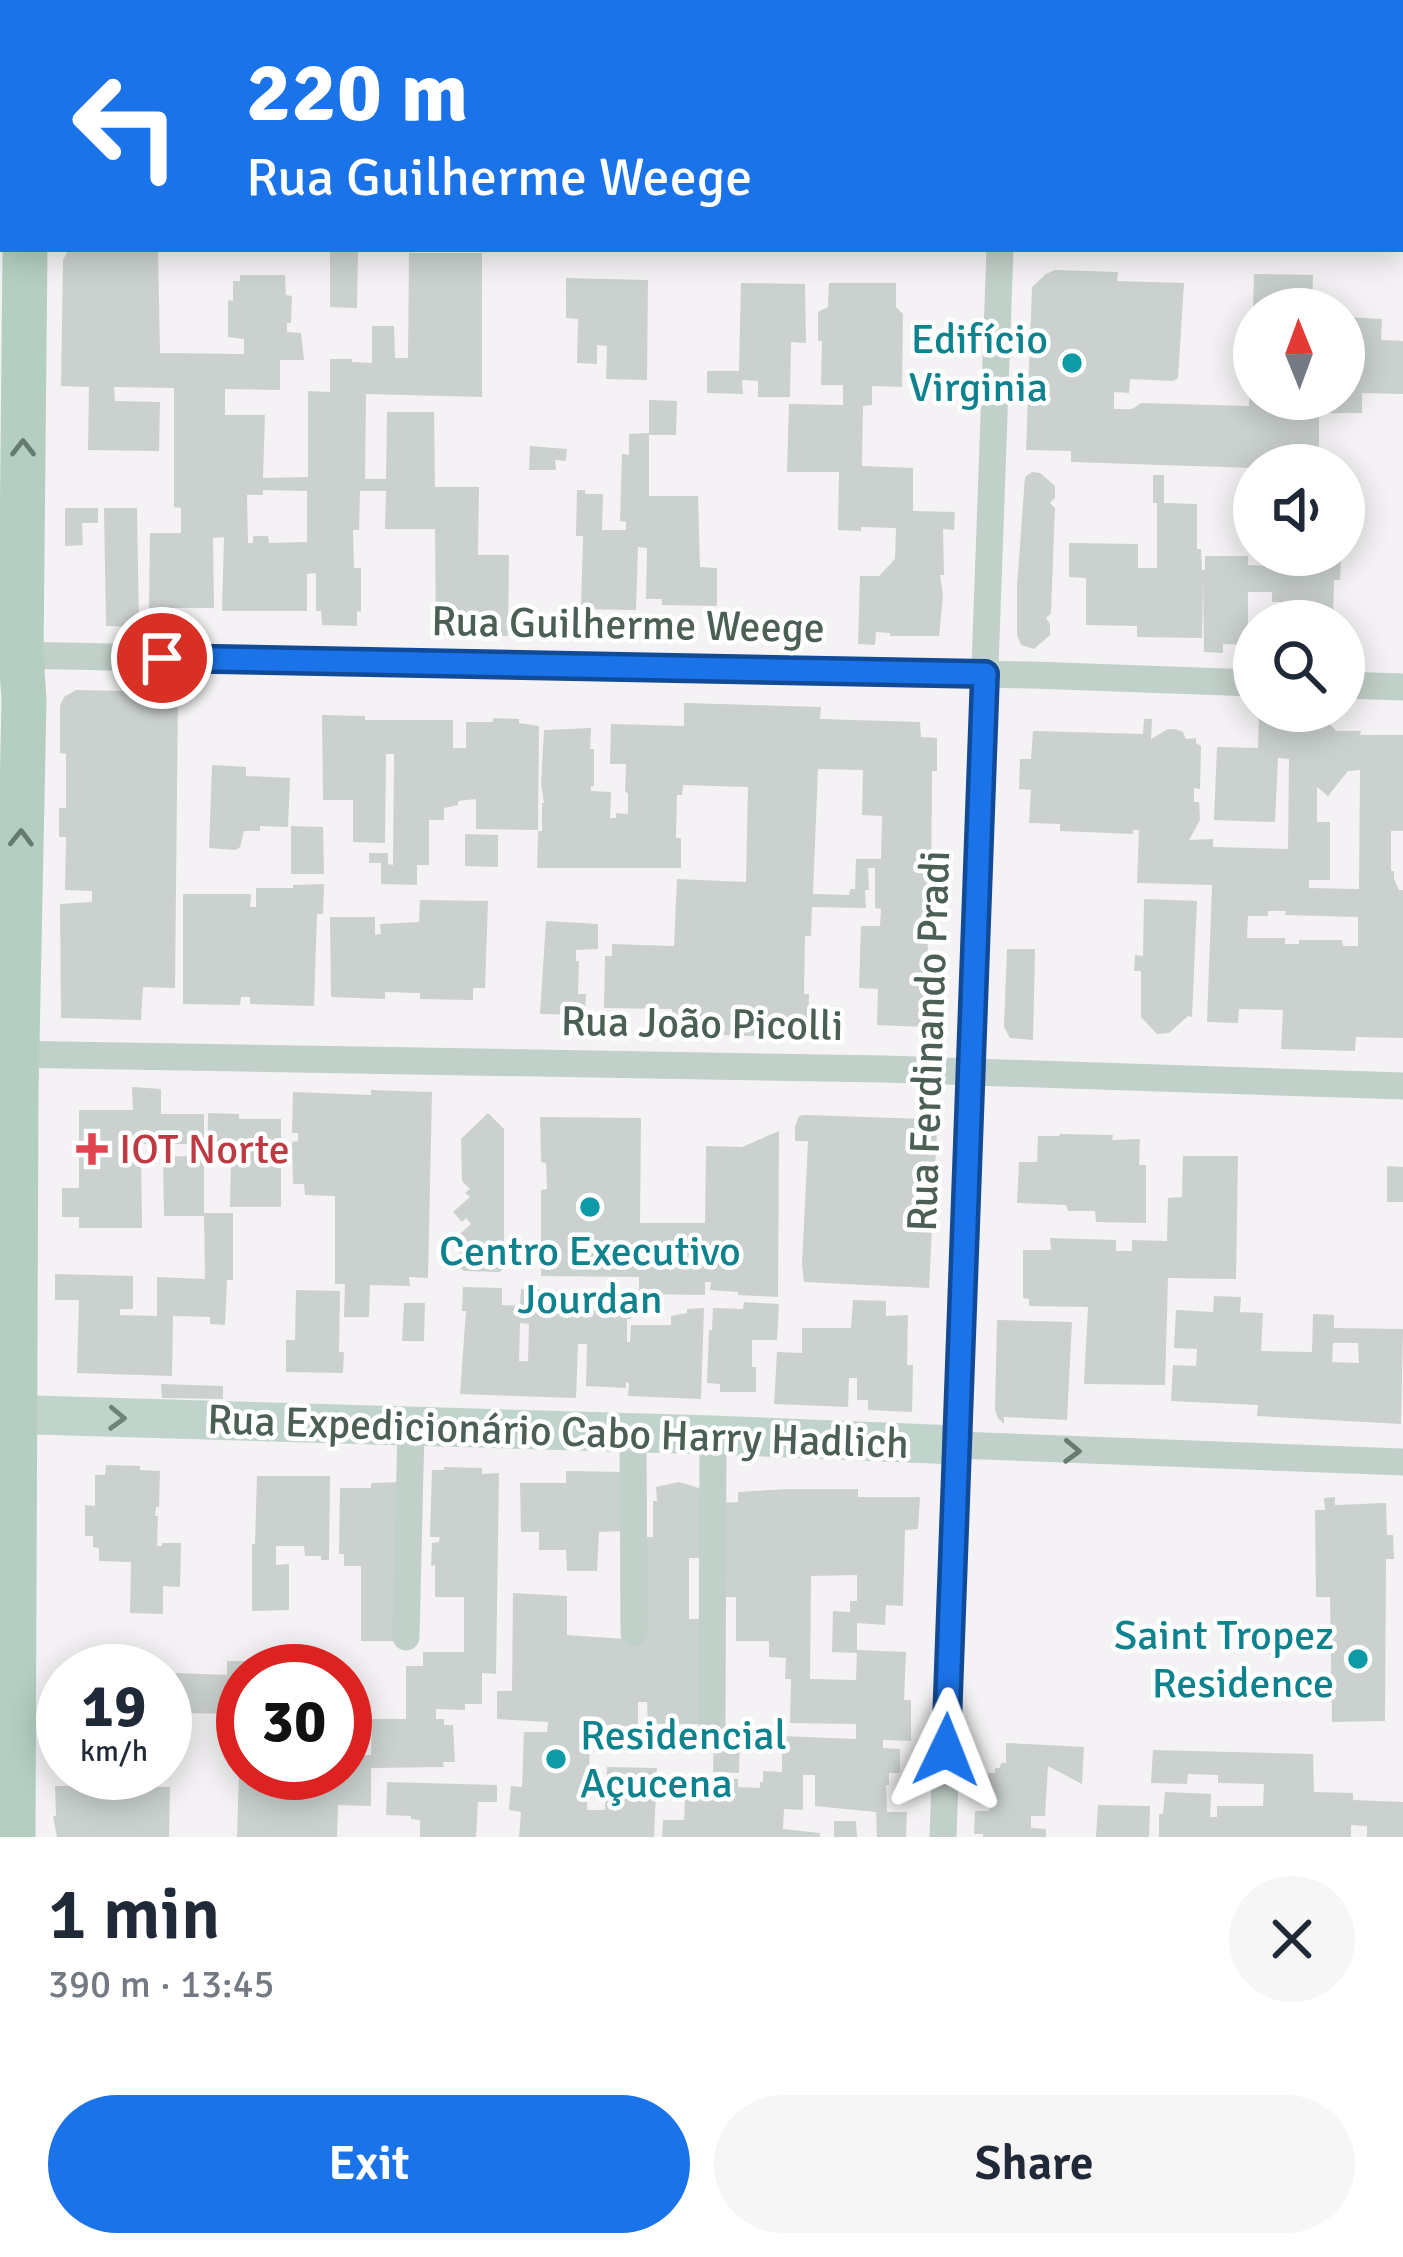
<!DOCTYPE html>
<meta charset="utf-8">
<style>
:root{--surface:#fff;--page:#f6f6f7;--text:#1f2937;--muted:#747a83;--accent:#1a73e8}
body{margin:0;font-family:Signika,sans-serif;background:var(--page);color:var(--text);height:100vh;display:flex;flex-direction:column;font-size:45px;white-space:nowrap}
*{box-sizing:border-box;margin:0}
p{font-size:39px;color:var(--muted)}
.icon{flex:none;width:66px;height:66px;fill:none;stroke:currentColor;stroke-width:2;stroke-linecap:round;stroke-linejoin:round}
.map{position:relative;height:1837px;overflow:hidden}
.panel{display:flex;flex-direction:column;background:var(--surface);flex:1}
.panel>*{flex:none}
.top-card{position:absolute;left:0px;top:0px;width:1404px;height:252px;box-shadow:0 6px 30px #0003;background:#1a73e8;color:#fff;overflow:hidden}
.needle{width:78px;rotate:359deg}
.tools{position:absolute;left:1233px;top:288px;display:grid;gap:24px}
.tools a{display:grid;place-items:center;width:132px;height:132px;border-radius:50%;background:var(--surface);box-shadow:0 6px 30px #0003;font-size:60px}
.speed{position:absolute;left:36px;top:1644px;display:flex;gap:24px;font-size:60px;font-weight:700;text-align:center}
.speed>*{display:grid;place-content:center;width:156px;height:156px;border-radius:50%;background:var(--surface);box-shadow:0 6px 30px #0003;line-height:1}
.speed small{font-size:30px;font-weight:400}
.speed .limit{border:18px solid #d22;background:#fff;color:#111}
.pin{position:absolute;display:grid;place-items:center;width:102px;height:102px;color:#fff;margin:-51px;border:6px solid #fff;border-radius:50%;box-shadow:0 3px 12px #0007}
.me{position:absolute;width:132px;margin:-66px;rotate:2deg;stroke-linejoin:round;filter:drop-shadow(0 0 9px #0008)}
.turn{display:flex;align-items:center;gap:42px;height:252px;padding:0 48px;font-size:54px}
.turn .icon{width:156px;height:156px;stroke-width:2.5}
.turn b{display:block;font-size:84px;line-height:102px}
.round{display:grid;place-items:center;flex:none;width:126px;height:126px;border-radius:63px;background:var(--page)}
.head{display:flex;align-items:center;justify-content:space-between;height:204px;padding:0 48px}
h1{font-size:72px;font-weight:600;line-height:90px}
.action{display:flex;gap:24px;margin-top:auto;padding:24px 48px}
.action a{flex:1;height:138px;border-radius:72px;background:var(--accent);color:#fff;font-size:48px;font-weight:600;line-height:138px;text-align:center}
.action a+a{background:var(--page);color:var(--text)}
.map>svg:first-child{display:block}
</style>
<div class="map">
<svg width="1403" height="1837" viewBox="0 0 1403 1837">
<rect width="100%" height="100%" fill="#f4f2f4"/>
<!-- building -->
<path fill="#cad1ce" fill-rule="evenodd" d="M69 249H158L160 353 244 354V339L228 337V300L233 301V281H240V275H285L286 295 292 296 291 323H287V332L301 333 304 360H280V390L225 389V415H265L263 478 308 477V391L330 392V359H352V362L372 363V326H394L395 358H408L409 253H482V397L366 394 365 479H386L387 412H434L435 487H479L478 555H509L508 636 436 635 435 529H385L386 491H360L359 530H353L354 568H361V612L357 611V626L322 625 321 611H316V573L307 574V611H222L224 537 213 538 214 608H149L150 533H181V508L174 507V388L114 387 115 401 160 402 159 451 88 450 89 387 61 386 63 260ZM263 490 307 491V542L269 543 268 536H253V543H248L247 495H263Z
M330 251 358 252 357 308 330 307Z
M1055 270 1118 272 1117 281 1184 283 1178 378 1173 381 1130 379 1129 393 1114 392V409H1132L1141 403 1249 406 1250 374H1254V399H1344V317L1382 319 1381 340 1403 341V394L1362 393V413H1319V465H1254V468L1071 462V451L1026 450 1032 287 1046 274Z
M1254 274 1313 275 1312 309H1253Z
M566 278 648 280 647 380 606 379 607 346 597 345V364L577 363 578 319 566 318Z
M741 283 805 284 806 343 791 342 790 397H758V381L742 380 743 394 707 393V371H739Z
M829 283H896V307L903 314 902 387 872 386V405L863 406 862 466 913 468V511L955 512 954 530 943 529 944 575H940L943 596 939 636H890V633L876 632 875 645 858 644 860 576H879L895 559 896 528 861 527V531L838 530 839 472H787L789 404 843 405V385H821L822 341H818V312L828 307Z
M649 400 677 401 676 435H649V496H698L700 567 717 568V606L662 605V599H646L647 548 638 547 636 610 581 609 583 536H576L577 490H585V494H603L602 530H626V522L620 521 622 454 629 455V434L649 433Z
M530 446 567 449 566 461 555 460 556 470H529Z
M1032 472 1040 473 1055 486V498L1050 503 1055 508 1051 613 1046 618 1050 624V635L1034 649 1021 645 1017 635V585L1025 477Z
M1153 475H1164V503L1197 504V549H1201L1202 570H1205V556H1248V565L1272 566 1273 555H1341L1340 580H1334L1333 621H1283V602H1272V592H1248V645L1223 644V653L1204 652 1203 579 1202 638 1137 637V626L1086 625V578L1069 577V543L1138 544V568H1157V503H1153Z
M65 508H98V523H82L83 545 65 546Z
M104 508H137L139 627 106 626Z
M76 690 178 692 175 988 143 987 141 1020 61 1018 60 904 92 902V891L65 890 66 837H59V808H66V754L60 753V706L64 697Z
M684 703 821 707 820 719 920 722 921 737 937 738V771H932L931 910H928V933L938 934V939H928L926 1027 877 1025 878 989 859 988 861 926H880L881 909 875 908V868H868L869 890H865L866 908 812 907 811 936H805L804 994H809L808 1038 671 1033 672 1009 604 1008 605 956H612V944L674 946 677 879 746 882 748 787 683 785 682 795H677L676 838H681V868H537L538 831H542V803H544L541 784 544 730 591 728 590 749H594V786H591V791L611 792 610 818H616V813L628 814V793L625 792 626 764H610L611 724 684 726ZM818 769 863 770 862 815 882 816 881 859H856L855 889H850L849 895 813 894Z
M322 715 365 716V720H453V748H466V722H493V718L519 719V723L539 726 538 830 476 829V799L458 801V805L444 808V820H429V865H417V885L381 884V863H369V853H388V864L393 865 394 754H386L385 843 353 842V800H323Z
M1259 717H1290V729H1305L1319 718H1324L1336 731H1361L1360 735H1403V831H1391V871H1394V879L1399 890H1403V1038L1356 1037 1355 1051 1281 1049 1283 1010 1239 1009 1238 1023 1207 1022 1212 885 1137 883 1139 830H1133V834L1060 831V824L1029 823 1031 790 1019 789 1020 759H1031L1033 731 1143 734 1144 719H1152L1151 739 1168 729H1175L1183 732 1186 739 1196 738V743L1201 746 1200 789 1194 788V802H1199L1200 820 1189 840 1213 839V847L1288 849 1289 759 1278 758 1275 822 1214 820 1217 747 1258 748ZM1360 770 1359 889 1309 888V880H1330V822H1317V787L1328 796 1348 771ZM1268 911H1286L1285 915 1358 917V946H1343L1342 940H1299V944H1285V938H1247L1248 916H1268Z
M212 765 246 767V776L290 778 288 827 260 826V831H244L240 847 236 850 209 848Z
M291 826 323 827 324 874H291Z
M465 834 498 835V867L465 866Z
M324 884 323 914H317L314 1006 250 1004V997H241L240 1005 183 1004V894H251L250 907H256V888H293V885Z
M1144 899 1197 901 1192 1017 1188 1016 1169 1033 1157 1034 1141 1017V971H1134L1135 955 1143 956Z
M420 900 488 901 485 988H473V1000L420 999V993L385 992V999L331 997 330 917H375V935L381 934 380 924 419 922Z
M546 921 598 924V949L576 950V961H579L578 994H586L585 1015 540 1014Z
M1007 949H1035L1033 1040 1010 1038 1004 1027Z
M132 1087 161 1089V1114H204V1144H141L142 1228H79V1217H62V1188H79V1110H133Z
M371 1090 432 1092 428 1278 409 1277 410 1286 370 1285 369 1317H344L345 1284H335V1196L305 1195 304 1184H293L292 1142 298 1141V1133H292L293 1092 371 1095Z
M208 1113 239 1114V1119H281V1207H230L231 1161 207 1158Z
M488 1113 504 1129V1268L500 1272 464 1271 460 1268V1234L471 1224 466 1218 462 1222 453 1212 470 1197 465 1193 470 1189 462 1181 461 1139Z
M805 1115 925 1119 937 1131 929 1288 804 1282 802 1264 808 1141H795V1127L799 1116Z
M540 1117 641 1118 640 1223H705L706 1146 742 1147 779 1131 778 1297 738 1295V1292L710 1290 711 1282H705V1295L639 1294V1277L541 1276V1190L547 1189 546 1163 541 1162Z
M1060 1134 1113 1135 1112 1140 1140 1139 1139 1165H1146V1223L1096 1222 1095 1211H1068L1066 1205 1017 1203 1019 1162H1037L1038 1136H1059Z
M192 1149H204V1216H164L163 1157 192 1156Z
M1183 1156H1238L1236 1279 1168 1278 1165 1385 1084 1384 1088 1307 1029 1306V1299L1023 1298V1250H1051L1050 1238 1116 1240V1251H1132V1240L1167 1241 1168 1198 1182 1197Z
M1387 1166 1403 1167V1202H1387Z
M204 1213H233V1280H227L225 1325 210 1324V1317L173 1316 172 1376 77 1373 79 1300H55V1274L133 1276V1309H120V1315L157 1316V1277L205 1279Z
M463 1287 502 1288V1305L520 1306 521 1289 632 1293 631 1319H627V1342H630L631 1325H671V1316L687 1313V1309L704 1308 701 1399 628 1396 629 1383 626 1382V1388L586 1386 587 1344H578L576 1398 460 1394 466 1311H462ZM520 1323 529 1324 528 1361H519Z
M296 1290 340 1291 339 1352H344L343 1373 286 1372V1340H295Z
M1214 1296 1241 1297 1240 1312 1263 1313 1261 1351 1312 1352 1313 1314 1334 1315V1328L1403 1329 1401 1424 1257 1416 1258 1405 1171 1401 1173 1365 1196 1366 1197 1349 1174 1348 1176 1310 1213 1312ZM1333 1343H1358L1359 1363 1332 1362Z
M853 1300 886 1301V1316L908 1315 907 1365H913L912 1412 868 1410V1400H857V1378H849L848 1407 774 1404 777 1352 802 1353V1328H851Z
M744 1302 779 1304 777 1340H752V1367H756V1392H720V1384L707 1383 709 1330H712L713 1308 743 1309Z
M404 1303H425L424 1341H402Z
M997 1320 1072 1322 1067 1420 1004 1417V1424L998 1418 995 1410Z
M161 1384 223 1386V1399L162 1398Z
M106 1465 140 1466V1470L160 1471 159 1507H156L155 1516H158L157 1546H162V1543H181L180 1587 163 1586V1614L130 1613 131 1562 99 1561V1548L93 1547V1536H85V1505L95 1506V1475H105Z
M444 1467 482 1468V1474L499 1473 496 1674 482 1673V1704H465V1710L436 1709V1719H444V1725H453L455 1762H443L444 1767 371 1768V1806L338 1805 337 1837H237L239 1773H280V1778H287V1773H345V1755H371L372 1719H406V1666H423V1652H464V1597H435V1565L431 1566 432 1543 439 1542 440 1537H430L432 1470H444Z
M566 1471 626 1472 625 1531 599 1532 597 1571H567L566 1550H539V1532H521L520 1483H566Z
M257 1476H330L329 1560H321V1556H305L304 1546H276V1565L289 1564V1610L252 1611V1544H255Z
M403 1482 402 1641H361V1566H344V1554H339L340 1488H371V1483Z
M679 1482 702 1489 705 1558H689V1619H704L702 1724H648L647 1702H638V1727L591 1724 587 1810H605L607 1767 657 1768 654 1837H519L521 1812 509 1810 511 1786 522 1787 524 1732H547L548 1722 497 1719V1691H512L513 1593 567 1596V1635L639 1640V1537H653V1501H657L656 1487Z
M787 1489H858V1497H920L918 1529 905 1530 903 1606 886 1605 885 1625 857 1623V1653L832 1652 833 1611 850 1612V1601H857V1575L811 1576 810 1679 856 1680 857 1650 906 1652 904 1700H911V1741L883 1740V1748L900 1749V1773H889V1785H886L887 1812H907L906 1837H877L876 1812 815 1806V1775H803V1810L784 1809 783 1829 820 1833V1837H662L663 1820H684L686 1776 738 1779V1787L760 1788V1782H763V1771L782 1772V1736L856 1739V1724L790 1723 791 1679H785L786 1658 769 1657V1641H736V1597H720V1503L738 1502V1492Z
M1335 1497V1505L1386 1503 1387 1535H1393L1394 1559H1386L1385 1721 1332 1722 1330 1597H1316L1315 1510H1325L1324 1498Z
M227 1661H252V1671H243V1714L176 1713V1673L227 1675Z
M714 1732 740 1734 739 1773 713 1772Z
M1006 1743 1084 1747 1082 1784 1048 1766 1045 1816H1031V1828L1046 1829V1837H983V1834H974L975 1811H989L988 1773H995V1768H1000L1001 1763H1006Z
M1153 1750 1313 1754 1314 1792 1353 1793V1800L1403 1802V1837H1367V1826L1351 1825V1837H1159V1814H1163L1165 1792 1211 1794 1210 1817H1217V1806H1263L1264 1784 1218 1783V1775L1188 1774 1187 1784 1151 1783Z
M70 1773H122V1779L70 1780Z
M387 1782 497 1785V1802H478L476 1837H420V1820L411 1819V1816L386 1815Z
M55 1786 170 1787 169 1837H57L53 1816H56Z
M1098 1805 1150 1806 1149 1837H1096Z
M834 1821H856L857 1837H834Z"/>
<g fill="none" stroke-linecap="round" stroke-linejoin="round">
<!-- street -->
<path stroke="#c1d0c8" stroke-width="27" d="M1007 3V0
M11 655 1033 675 1254 683
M1344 685 1403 687
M4 1054 884 1069 1403 1086
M633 1434 634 1633
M956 1445 1403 1462
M406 1637 411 1428
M712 1728 713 1435
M943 1837 1000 249"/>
<!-- secondary -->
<path stroke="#c1d4cb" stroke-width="39" d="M0 1414 713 1435 956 1445"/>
<!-- primary -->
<path stroke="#b4cfc1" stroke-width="45" d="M27 3V0
M13 1837 16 1093 24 700 21 655 25 249"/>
</g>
<!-- one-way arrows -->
<defs><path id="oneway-chevron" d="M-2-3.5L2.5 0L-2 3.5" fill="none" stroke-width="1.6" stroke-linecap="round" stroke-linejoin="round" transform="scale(3)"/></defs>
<g stroke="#657b6f">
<use href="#oneway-chevron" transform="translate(23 448) rotate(-90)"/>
<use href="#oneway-chevron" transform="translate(21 838) rotate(-89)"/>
</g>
<use stroke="#6e8278" href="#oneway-chevron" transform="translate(117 1418) rotate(2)"/>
<use stroke="#687b71" href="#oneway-chevron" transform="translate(1072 1451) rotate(2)"/>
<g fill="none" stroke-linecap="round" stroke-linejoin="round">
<!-- route casing -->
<g stroke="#114b97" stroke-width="30">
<path id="route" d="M162 658 985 674 946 1750"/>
</g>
<!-- route -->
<use href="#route" stroke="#1a73e8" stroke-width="21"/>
</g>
<!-- markers -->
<g fill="#0f9aa8" stroke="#fff" stroke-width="4.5">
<circle cx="1072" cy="363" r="12"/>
<circle cx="590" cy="1207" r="12"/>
<circle cx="1358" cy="1659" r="12"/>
<circle cx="556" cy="1759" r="12"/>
</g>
<path fill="#e0444e" stroke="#fff" stroke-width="4.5" d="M86 1131h12v12h12v12h-12v12h-12v-12h-12v-12h12z"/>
<g text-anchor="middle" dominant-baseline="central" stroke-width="9" stroke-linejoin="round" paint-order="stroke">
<!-- culture labels -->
<g font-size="42" fill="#0d838f" stroke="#fff" text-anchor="end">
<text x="1048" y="339">Edifício<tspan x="1048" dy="48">Virginia</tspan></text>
<text x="590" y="1251" text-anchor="middle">Centro Executivo<tspan x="590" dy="48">Jourdan</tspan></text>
<text x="1334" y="1635">Saint Tropez<tspan x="1334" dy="48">Residence</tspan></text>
<text x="580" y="1735" text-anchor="start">Residencial<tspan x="580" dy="48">Açucena</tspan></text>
</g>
<!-- street labels -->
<g font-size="42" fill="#4b5f54" stroke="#fff">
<text transform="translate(628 625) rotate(1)">Rua Guilherme Weege</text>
<text transform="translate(702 1024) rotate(1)">Rua João Picolli</text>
<text transform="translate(929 1041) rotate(-88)">Rua Ferdinando Pradi</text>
<text transform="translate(558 1432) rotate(2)">Rua Expedicionário Cabo Harry Hadlich</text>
</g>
<!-- health labels -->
<g font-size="42" fill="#be3a42" stroke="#fff" text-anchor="start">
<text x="119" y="1149">IOT Norte</text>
</g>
</g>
</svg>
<div class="tools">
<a><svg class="needle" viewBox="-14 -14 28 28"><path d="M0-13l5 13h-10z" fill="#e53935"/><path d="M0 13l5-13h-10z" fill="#747a83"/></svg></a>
<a><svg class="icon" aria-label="sound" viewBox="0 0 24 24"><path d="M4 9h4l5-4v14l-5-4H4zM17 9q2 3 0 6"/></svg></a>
<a><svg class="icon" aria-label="search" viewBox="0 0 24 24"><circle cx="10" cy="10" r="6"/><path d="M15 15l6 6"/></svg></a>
</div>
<div class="speed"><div>19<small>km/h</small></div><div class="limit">30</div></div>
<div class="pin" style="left:162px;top:658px;background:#d93025"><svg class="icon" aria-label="arrive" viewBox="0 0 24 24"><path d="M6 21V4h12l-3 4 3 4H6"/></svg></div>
<svg class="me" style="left:946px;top:1750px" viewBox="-20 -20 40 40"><path d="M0-17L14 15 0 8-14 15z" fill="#1a73e8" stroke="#fff" stroke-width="4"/></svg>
<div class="top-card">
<div class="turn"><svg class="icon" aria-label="left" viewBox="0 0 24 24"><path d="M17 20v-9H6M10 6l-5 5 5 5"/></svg><div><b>220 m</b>Rua Guilherme Weege</div></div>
</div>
</div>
<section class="panel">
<div class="head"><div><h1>1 min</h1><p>390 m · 13:45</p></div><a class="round"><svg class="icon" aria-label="close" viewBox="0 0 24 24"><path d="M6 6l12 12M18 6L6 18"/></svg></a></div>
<div class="action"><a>Exit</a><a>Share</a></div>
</section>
